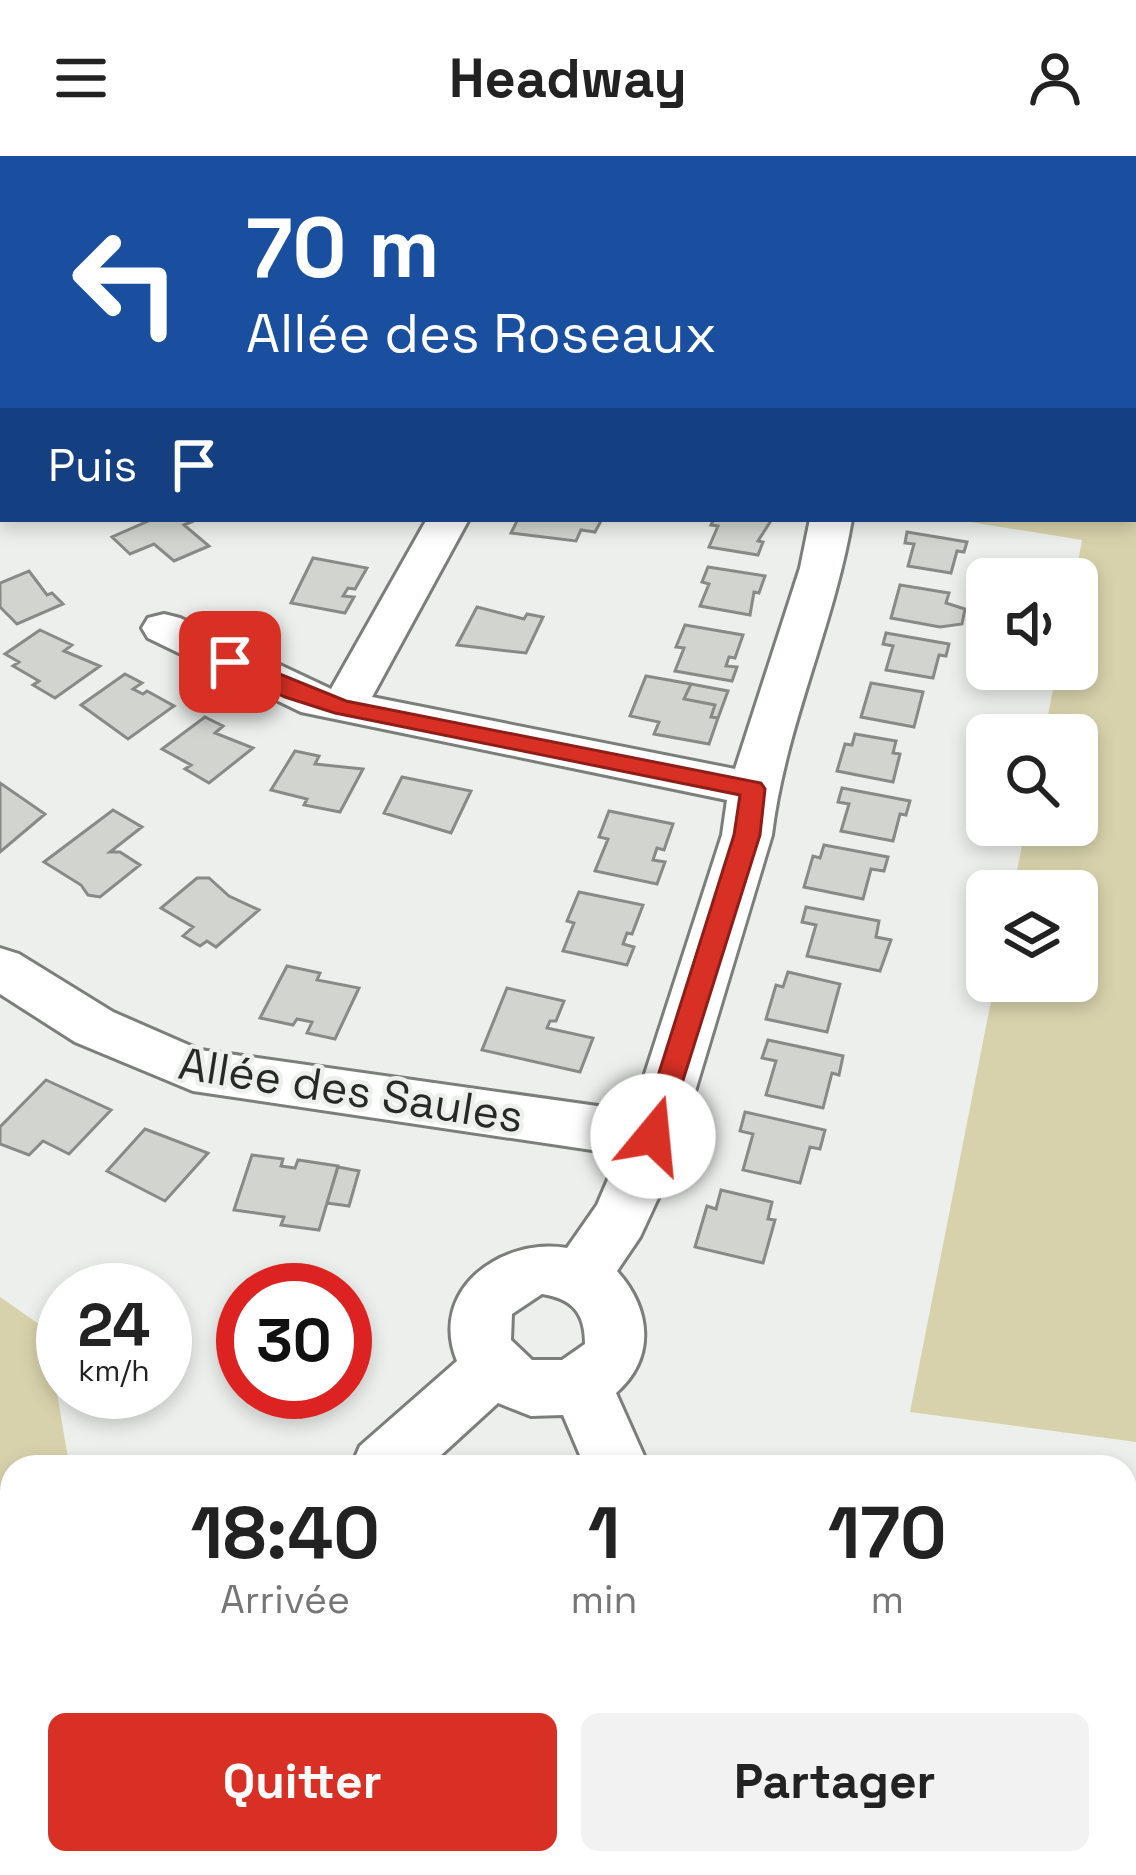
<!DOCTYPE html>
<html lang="fr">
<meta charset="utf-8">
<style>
:root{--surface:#fff;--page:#f2f2f2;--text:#222;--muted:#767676;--accent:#d93025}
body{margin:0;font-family:"Space Grotesk",sans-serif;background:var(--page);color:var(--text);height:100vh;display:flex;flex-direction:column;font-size:45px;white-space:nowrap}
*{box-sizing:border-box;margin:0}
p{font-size:39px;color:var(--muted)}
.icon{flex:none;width:66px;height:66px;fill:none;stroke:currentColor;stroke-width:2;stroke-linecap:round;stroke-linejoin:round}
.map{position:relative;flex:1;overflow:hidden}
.side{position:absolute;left:0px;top:1299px;width:1137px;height:420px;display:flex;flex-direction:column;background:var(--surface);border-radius:36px 36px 0 0;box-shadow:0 6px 18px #0003}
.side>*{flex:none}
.hud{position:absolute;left:0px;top:0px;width:1137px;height:366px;box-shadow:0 6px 18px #0003;background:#1a4fa0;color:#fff;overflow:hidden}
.buttons{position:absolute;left:966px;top:402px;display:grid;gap:24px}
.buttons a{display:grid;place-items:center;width:132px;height:132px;border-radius:18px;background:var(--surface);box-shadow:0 6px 18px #0003;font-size:60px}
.speed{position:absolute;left:36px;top:1107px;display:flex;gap:24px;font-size:60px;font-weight:700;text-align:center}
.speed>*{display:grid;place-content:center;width:156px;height:156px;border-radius:50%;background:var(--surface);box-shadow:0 6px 18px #0003;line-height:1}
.speed small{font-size:30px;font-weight:400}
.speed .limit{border:18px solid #d22;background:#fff;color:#111}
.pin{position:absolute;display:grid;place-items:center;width:102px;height:102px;color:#fff;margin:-51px;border-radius:24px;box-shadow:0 6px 18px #0006}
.me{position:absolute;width:132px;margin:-66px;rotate:17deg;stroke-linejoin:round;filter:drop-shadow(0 0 9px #0008)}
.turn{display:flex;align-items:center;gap:42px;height:252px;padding:0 48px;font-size:54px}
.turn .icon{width:156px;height:156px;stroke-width:2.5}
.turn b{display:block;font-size:84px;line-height:102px}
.then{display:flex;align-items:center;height:114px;padding:0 48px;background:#0003;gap:24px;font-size:45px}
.eta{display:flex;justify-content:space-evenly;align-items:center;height:204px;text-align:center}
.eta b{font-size:72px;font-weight:800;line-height:84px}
.primary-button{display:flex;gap:24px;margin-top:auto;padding:24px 48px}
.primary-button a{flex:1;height:138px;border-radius:18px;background:var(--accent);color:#fff;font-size:48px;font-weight:800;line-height:138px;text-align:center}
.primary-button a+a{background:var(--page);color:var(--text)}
header{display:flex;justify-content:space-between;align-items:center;height:156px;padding:0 48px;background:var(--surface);font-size:54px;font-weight:800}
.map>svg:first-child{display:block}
</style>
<header><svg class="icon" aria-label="menu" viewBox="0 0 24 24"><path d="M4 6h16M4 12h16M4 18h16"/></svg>Headway<svg class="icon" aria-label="person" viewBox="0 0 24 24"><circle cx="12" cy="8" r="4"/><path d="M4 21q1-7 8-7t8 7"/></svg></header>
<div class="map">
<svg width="1136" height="1719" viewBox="0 0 1136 1719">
<rect width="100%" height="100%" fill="#ecefeb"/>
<!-- green -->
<path fill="#d8d2ac" d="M1134 189 1136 191V1286L910 1256 995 825H1077V735H1013L1026 669H1077V579H1044L1057 513H1077L1075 423 1082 384 952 363H1134Z
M0 1141 46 1173 68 1302 62 1311H12V1384L0 1402Z"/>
<!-- building -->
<path fill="#d2d4cf" stroke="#898a86" stroke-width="3" d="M153 363H198L184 369 209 390 174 405 154 388 130 398 112 381Z
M518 363H602L595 376 581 374 576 385 511 377Z
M714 363H772L758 385 763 386 758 399 709 391 718 370 711 369Z
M907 376 967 386 964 396 957 395 951 417 908 410 914 388 905 387Z
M313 402 367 412 355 433 348 432 343 440 354 441 345 457 291 447Z
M708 411 765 420 759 437 754 436 750 459 700 450 709 428 702 426Z
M29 415 47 439 52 437 63 448 17 468 0 451V427Z
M900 429 949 437 946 447 965 453 962 468 940 471 891 462Z
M477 451 524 463 527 458 543 461 526 497 457 489Z
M685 469 743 479 735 502 729 501 726 510 737 511 732 525 675 515 684 492 676 491Z
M40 474 72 489 64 495 100 510 55 542 33 529 39 525 13 510 19 506 5 498Z
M886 477 949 488 946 500 939 499 933 522 886 514 893 490 883 488Z
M125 518 142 527 133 533 143 538 147 535 174 550 128 583 81 549Z
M646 520 691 528 684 543 715 549 711 561 718 562 709 588 654 578 659 566 630 560Z
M871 527 923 536 914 571 861 561Z
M691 528 728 535 718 562 711 561 715 549 684 543Z
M205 561 223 570 215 577 253 592 209 627 185 613 191 609 162 593Z
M855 578 896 585 893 597 900 598 893 626 837 615 845 588 852 589Z
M295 595 319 600 315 608 363 613 340 656 304 649 307 643 271 634Z
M402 621 471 635 451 677 384 657Z
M0 627 45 658 0 696Z
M842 632 910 645 906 659 900 658 893 685 841 675 849 648 838 646Z
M113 654 142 671 110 696H120L140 709 100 741 88 739 81 729 44 706Z
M609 655 673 668 664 694 657 692 653 704 665 706 657 728 595 715 608 683 599 681Z
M824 689 888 701 884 715 871 713 863 743 804 731 813 700 820 702Z
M197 722H209L229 740 259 754 216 791 207 785 200 790 183 780 193 771 161 752Z
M579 736 643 749 632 778 627 777 623 788 634 791 627 809 563 795 574 767 567 765Z
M806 751 879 765 876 781 891 784 880 815 807 800 816 769 802 766Z
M287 810 320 817 317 824 359 832 335 883 307 877 312 866 297 863 293 869 260 862Z
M788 816 840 828 827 876 766 863 776 829 783 831Z
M507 832 564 845 556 865H550L547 872 593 882 580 916 482 894Z
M768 884 843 900 839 919 832 917 823 952 766 939 776 905 762 902Z
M46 924 111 954 69 998 43 985 29 999 0 988V971Z
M745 956 825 974 820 993 810 991 800 1027 743 1014 753 978 740 975Z
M145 973 208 997 165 1045 107 1015Z
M252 999 283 1003 281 1010 295 1012 298 1004 338 1010 319 1074 281 1069 284 1061 234 1054Z
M338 1011 359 1015 349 1050 327 1047Z
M721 1034 772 1046 768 1063 775 1064 763 1107 695 1091 707 1050 716 1053Z
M1125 1346 1136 1347V1400L1125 1398Z
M1125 1600 1136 1602V1685L1134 1633 1125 1632Z
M11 1690 12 1707H94L91 1713 108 1718 0 1719Z
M808 1707H872L905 1714V1719H807Z"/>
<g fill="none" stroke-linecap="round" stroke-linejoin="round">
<!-- lane casing -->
<g stroke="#7b7e7a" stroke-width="6">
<path id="lane" d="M401 0H425L427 3H403Z"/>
</g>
<!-- street casing -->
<g stroke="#7b7e7a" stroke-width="6">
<path id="street" d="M0 311H3L0 336Z
M427 363H469L372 541 735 613 800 412 810 363H852C834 470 785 571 772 679L672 1012 640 1081 617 1115C651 1153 656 1202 616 1237L649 1311H585L563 1259 531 1260 498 1247 428 1311H351L360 1290 457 1205C428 1134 501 1081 567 1092L597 1049 619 998 193 935 75 886 0 838V792L19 798 113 856 200 894 633 955 722 679 727 644 301 556 148 482 142 472 148 462 164 458 180 462 331 533ZM542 1138C573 1143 585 1157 585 1188L562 1204H532L511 1184 512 1158Z
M1125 1452 1136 1454V1520L1125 1518Z
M172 1707H246L241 1719H167Z
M611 1707H685V1719H611Z"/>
</g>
<!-- secondary casing -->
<g stroke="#7b7e7a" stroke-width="6">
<path id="secondary" d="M3 186V214L0 215V187Z"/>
</g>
<!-- lane -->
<use href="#lane" fill="#fff" fill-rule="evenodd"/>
<!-- street -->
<use href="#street" fill="#fff" fill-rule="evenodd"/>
<!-- secondary -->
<use href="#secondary" fill="#fff" fill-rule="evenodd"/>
</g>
<!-- route -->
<path fill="#d93025" stroke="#8d1f18" stroke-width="3" d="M230 498 346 545 761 627 765 633 760 679 663 988H643L639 980 734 679 740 639 335 557 285 541 222 511 219 506Z"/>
<g text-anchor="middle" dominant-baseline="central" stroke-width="9" stroke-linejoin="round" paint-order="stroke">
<!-- street labels -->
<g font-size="45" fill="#272927" stroke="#ecefeb">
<text transform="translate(351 934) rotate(9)">Allée des Saules</text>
</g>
</g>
</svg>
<div class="buttons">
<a><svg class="icon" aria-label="sound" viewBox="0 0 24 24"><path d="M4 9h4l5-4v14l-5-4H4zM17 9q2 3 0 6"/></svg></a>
<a><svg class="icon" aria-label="search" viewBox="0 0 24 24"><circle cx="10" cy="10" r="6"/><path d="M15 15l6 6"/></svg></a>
<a><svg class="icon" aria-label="layers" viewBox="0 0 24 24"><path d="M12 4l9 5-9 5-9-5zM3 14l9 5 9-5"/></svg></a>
</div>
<div class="speed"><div>24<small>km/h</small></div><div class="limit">30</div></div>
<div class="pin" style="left:230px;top:506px;background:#d93025"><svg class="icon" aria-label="arrive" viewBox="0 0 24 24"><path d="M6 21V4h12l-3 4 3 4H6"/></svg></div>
<svg class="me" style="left:653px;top:980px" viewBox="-20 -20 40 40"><circle r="19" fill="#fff"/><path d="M0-13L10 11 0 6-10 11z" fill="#d93025"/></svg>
<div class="hud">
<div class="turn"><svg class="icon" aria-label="left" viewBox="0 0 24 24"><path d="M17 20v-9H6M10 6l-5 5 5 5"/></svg><div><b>70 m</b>Allée des Roseaux</div></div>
<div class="then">Puis<svg class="icon" aria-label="arrive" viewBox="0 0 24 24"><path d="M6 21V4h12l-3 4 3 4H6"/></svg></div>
</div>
<section class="side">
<div class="eta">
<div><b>18:40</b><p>Arrivée</p></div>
<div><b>1</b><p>min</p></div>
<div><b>170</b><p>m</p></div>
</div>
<div class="primary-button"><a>Quitter</a><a>Partager</a></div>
</section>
</div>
